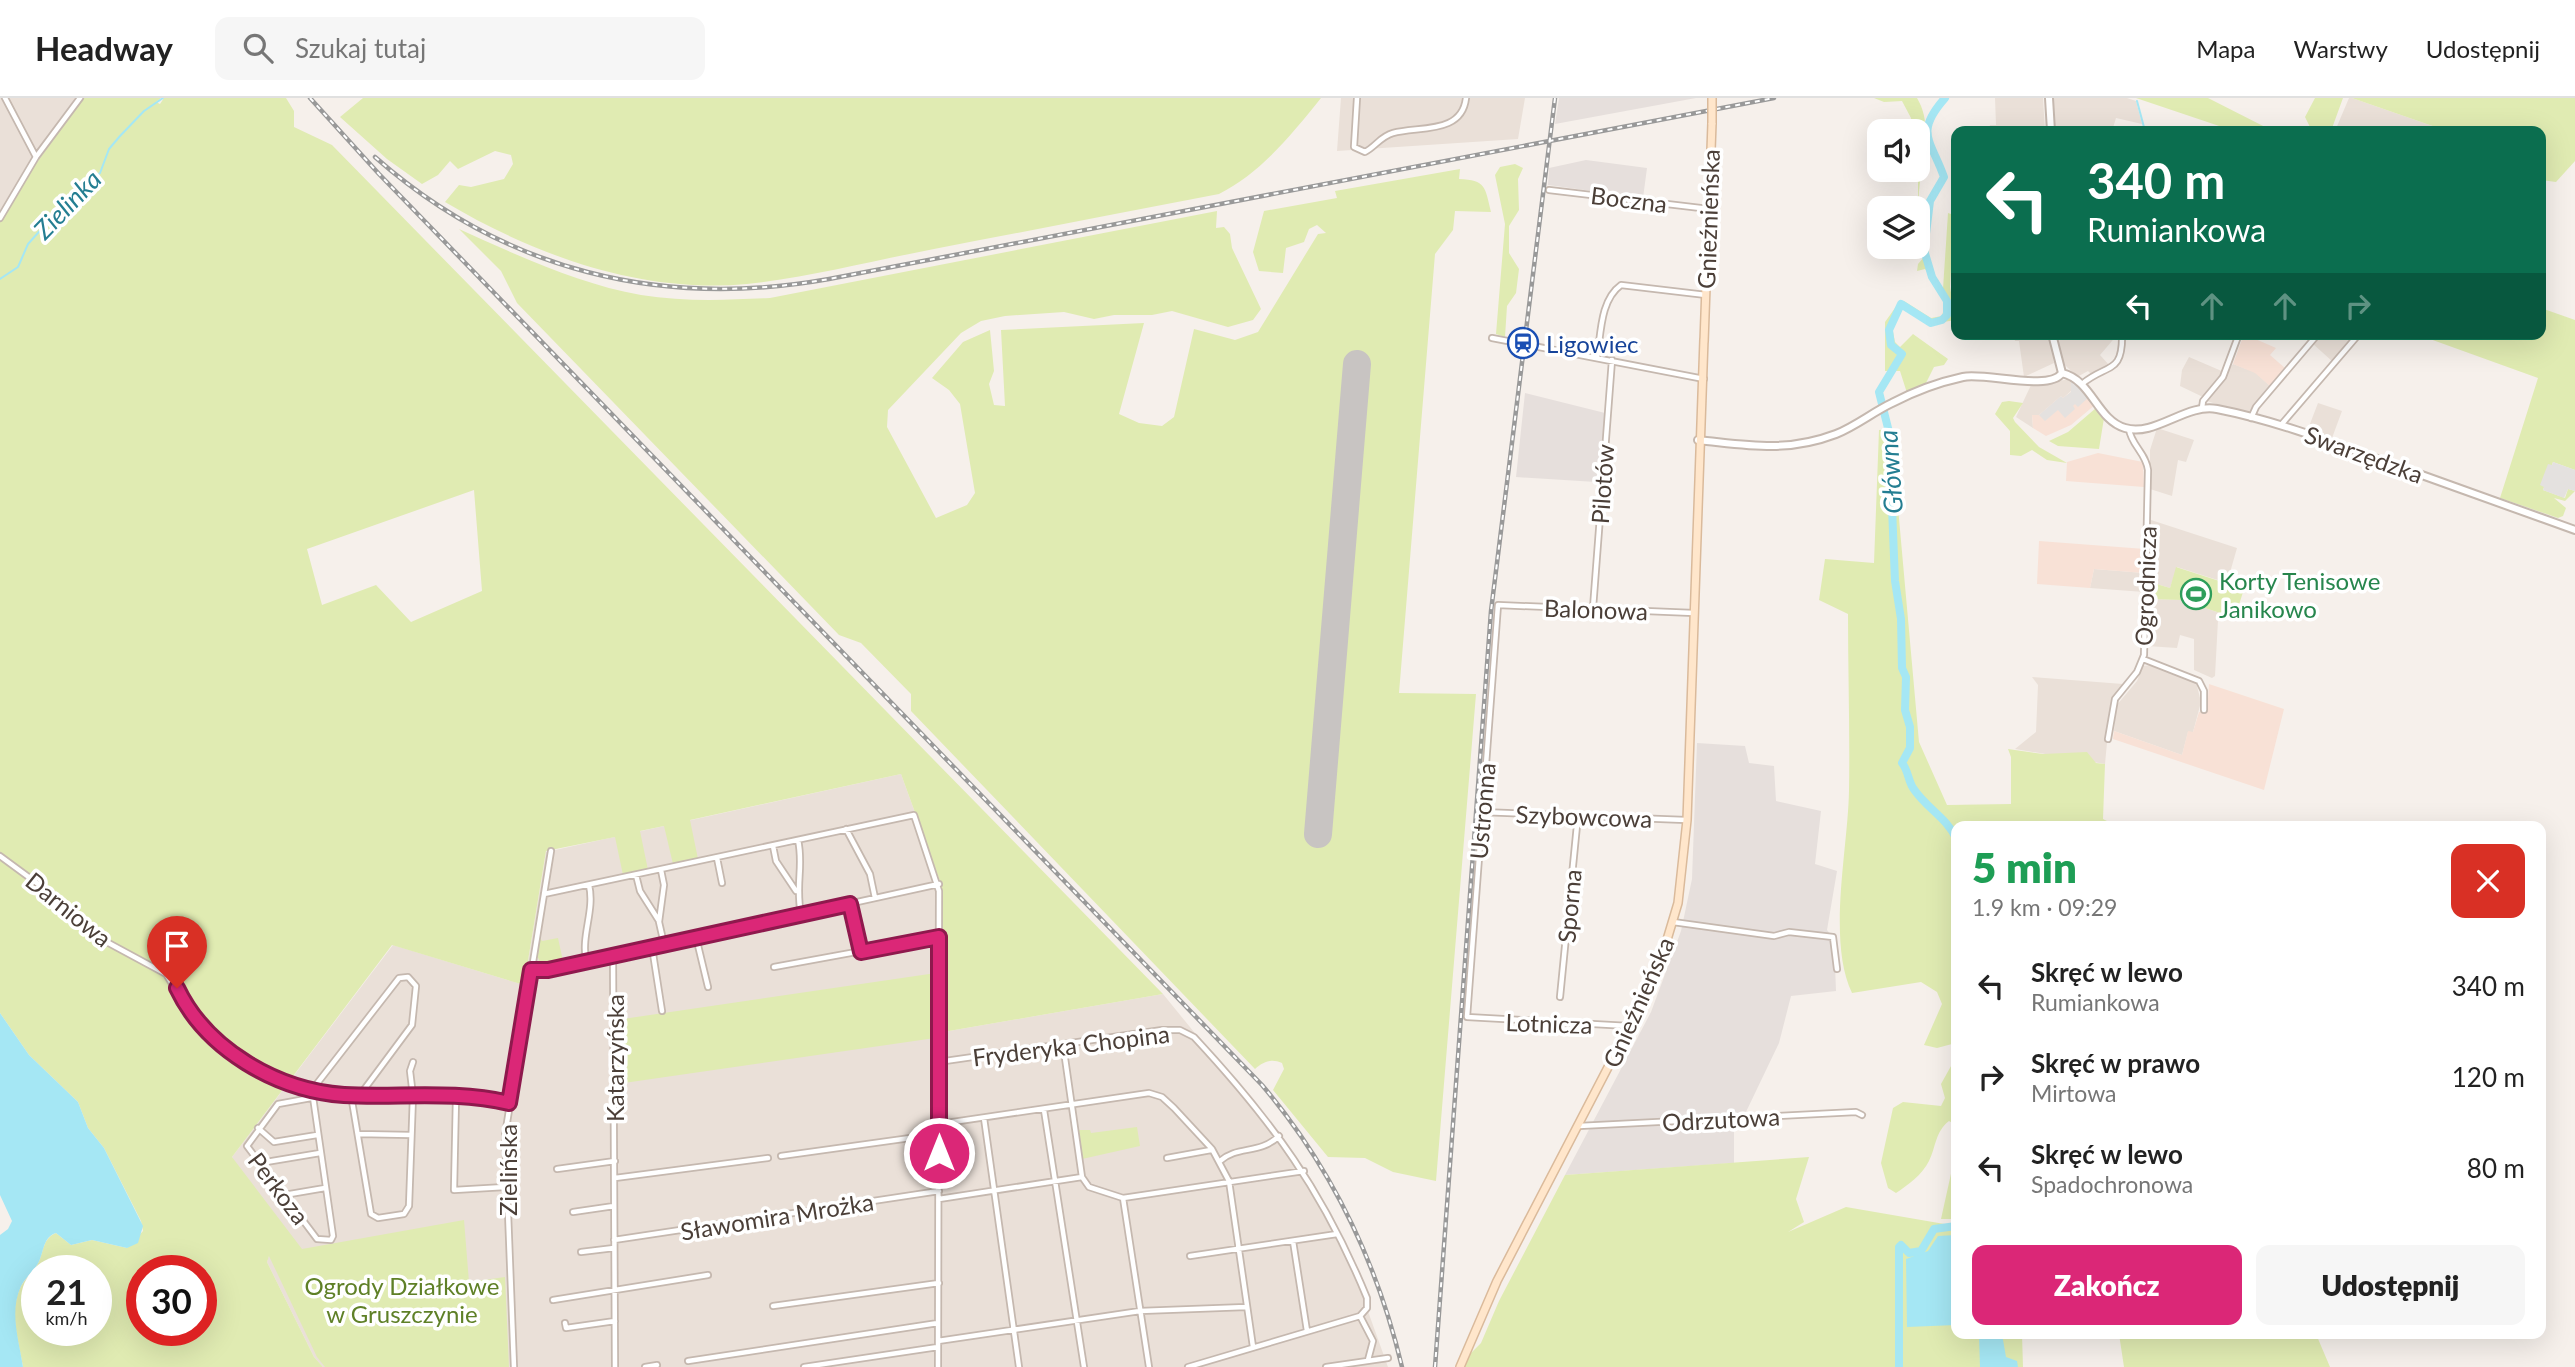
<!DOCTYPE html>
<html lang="pl">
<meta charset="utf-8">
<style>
:root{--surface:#fff;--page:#f6f6f6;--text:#222;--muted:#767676;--line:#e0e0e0;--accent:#db2777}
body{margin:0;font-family:Lato,sans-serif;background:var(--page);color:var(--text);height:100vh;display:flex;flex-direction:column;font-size:26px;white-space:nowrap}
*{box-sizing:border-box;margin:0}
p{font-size:23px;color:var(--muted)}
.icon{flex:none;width:38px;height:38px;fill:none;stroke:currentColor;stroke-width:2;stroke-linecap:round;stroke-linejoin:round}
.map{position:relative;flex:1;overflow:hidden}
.side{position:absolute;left:1951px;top:723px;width:595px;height:518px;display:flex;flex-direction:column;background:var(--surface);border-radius:14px;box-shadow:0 7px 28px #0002}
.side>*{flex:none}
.top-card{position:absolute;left:1951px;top:28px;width:595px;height:214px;border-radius:14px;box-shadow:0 7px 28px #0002;background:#0b6e4f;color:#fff;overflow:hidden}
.buttons{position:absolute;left:1867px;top:21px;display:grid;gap:14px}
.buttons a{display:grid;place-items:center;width:63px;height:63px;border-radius:14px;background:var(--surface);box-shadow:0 7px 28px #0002;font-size:35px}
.speed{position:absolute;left:21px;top:1157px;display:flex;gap:14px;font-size:35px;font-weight:700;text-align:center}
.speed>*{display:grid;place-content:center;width:91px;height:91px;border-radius:50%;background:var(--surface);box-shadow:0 7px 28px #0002;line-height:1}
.speed small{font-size:18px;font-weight:400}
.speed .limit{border:10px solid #d22;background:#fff;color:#111}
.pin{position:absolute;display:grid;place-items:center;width:60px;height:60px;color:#fff;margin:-72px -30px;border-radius:50% 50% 50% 0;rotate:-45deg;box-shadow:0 0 7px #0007}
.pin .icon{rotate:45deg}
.me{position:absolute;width:77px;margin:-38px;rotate:0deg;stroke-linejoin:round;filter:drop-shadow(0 0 5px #0008)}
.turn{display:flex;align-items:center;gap:24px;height:147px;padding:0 21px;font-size:32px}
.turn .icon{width:91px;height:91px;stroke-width:2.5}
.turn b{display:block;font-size:49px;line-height:60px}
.lanes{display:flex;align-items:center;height:66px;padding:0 21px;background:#0003;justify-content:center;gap:35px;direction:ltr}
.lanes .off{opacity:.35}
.round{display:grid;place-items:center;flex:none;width:74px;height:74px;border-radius:14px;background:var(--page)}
.head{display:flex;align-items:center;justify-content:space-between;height:119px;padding:0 21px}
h1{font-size:42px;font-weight:800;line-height:52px;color:#1e9e55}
.button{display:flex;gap:14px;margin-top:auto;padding:14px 21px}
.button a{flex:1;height:80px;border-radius:14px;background:var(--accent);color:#fff;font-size:28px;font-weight:800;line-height:80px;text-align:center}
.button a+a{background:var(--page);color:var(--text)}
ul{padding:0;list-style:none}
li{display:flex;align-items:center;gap:21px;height:91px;padding:0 21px}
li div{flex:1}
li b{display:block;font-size:26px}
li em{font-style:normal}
header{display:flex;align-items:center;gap:42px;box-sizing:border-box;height:98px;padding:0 35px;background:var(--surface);border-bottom:2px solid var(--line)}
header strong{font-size:33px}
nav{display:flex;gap:38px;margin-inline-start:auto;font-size:24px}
.search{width:490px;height:63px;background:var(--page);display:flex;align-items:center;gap:18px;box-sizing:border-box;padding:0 24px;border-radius:14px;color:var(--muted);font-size:26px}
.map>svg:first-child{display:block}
</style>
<header>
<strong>Headway</strong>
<div class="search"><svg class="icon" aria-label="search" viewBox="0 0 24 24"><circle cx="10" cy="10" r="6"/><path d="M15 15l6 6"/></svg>Szukaj tutaj</div>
<nav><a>Mapa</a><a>Warstwy</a><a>Udostępnij</a></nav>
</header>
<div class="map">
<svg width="2575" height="1269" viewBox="0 0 2575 1269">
<rect width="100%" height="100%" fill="#f6f0eb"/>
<!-- residential -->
<path fill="#eae0d8" d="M0 0H77L31 60 0 115Z
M1341 0H1525L1518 41 1337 53Z
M1995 0H2043L2045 33H1988L1990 27H1996Z
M2053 0H2127L2136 3 2142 26 2116 20 2112 33H2054Z
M2349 0H2352L2447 33H2335Z
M2013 236H2049L2054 265 2024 279 2019 243H2015Z
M2054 236H2118L2100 257 2110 268 2093 278 2088 273 2077 279 2064 266 2056 245 2057 239Z
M2320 236H2357L2333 264 2312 245Z
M2189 259 2224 274 2203 299 2180 288 2182 272Z
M2233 266 2255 274 2271 289 2247 316 2207 303Z
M2071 281V293L2063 300 2061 298 2039 317H2032L2033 330 2016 319 2031 287Z
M2318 305 2342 313 2332 340 2308 331Z
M2157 330 2194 342 2186 364 2178 362 2172 398 2150 391V352Z
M2151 422 2237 450 2227 485 2177 469 2170 490 2150 484Z
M2094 471 2144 475V494L2090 490Z
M2150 501 2181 502 2226 517 2218 522 2215 578 2212 580 2194 572V541L2180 537 2177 550 2147 548Z
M2151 567 2196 584 2201 604 2193 634H2188L2182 657 2114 633 2116 608 2137 583 2143 568Z
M2032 579 2123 586 2111 602 2105 666 2015 651 2036 634 2038 587Z
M901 676 941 786 943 934 1163 896 1304 1069 1337 1127 1388 1269H323L314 1259 267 1164 269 1157 232 1059 393 847 524 887 546 754Z"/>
<!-- commercial -->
<path fill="#f8e1d6" d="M2244 236 2276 250 2270 257 2286 271 2271 289 2255 275 2233 266Z
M2071 281 2096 306 2071 327 2046 338 2033 330 2032 317H2039L2061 298 2063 300 2071 294Z
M2098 355 2143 364 2144 389 2066 383 2067 364Z
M2039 443 2145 451 2144 475 2094 471 2090 490 2037 486Z
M2209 586 2284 611 2264 692 2113 641 2114 633 2182 657 2188 633 2193 634 2199 614 2207 615Z"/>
<!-- industrial -->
<path fill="#e6dfdc" d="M1559 0H1696L1555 26Z
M1586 62 1647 70 1643 100 1548 87 1549 70Z
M1525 295 1605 315 1601 381 1596 384 1516 379Z
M1697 645 1745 648 1749 665 1774 668 1776 703 1821 713 1815 766 1837 773 1827 832 1834 841 1836 893 1791 898 1779 945 1745 1016 1734 1026V1065L1565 1077 1651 914 1681 833 1692 781Z"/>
<!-- green -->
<path fill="#e0ebb2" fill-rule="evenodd" d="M83 0H161L156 4 160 6 164 0H286L294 13V29L332 47 1163 896 943 934 941 786 901 676 690 722 698 761 673 766 664 728 640 733 648 772 623 777 615 739 546 753 524 887 392 847 232 1059 302 1151 464 1122 469 1184 505 1179 509 1269H325L317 1259 269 1158 267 1164 314 1259 323 1269H23C19 1243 8 1214 21 1188 26 1179 36 1172 40 1161 44 1150 44 1140 56 1135L71 1147 92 1142 127 1150 143 1133 141 1123 104 1050 88 1030 78 1004 29 957 0 915V123L20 88ZM474 392 482 493 411 524 376 487 322 507 307 451ZM37 1172H96V1232H37ZM142 1172H201V1232H142Z
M363 0H1321C1292 36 1261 75 1219 96 1124 114 1029 133 934 151 872 163 810 179 747 186 641 196 534 157 445 104L459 87 471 89 504 81 513 66 511 57 495 53 458 71 450 63 438 77 422 86 387 61 340 19Z
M1874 0H1917C1937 33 1916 75 1919 110L1922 118 1931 122C1928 146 1925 172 1943 191L1948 115 1954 117 1950 189 1956 222 1930 226 1903 210 1892 229 1895 244 1900 249 1913 236 1948 261 1944 267 1934 269 1926 285 1907 295 1900 273H1885V224L1900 203H1904L1931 220 1942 218 1945 206 1928 174 1925 171 1917 173 1918 166 1924 159 1918 136V110H1912L1918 98V33H1909L1911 20 1902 3 1884 4Z
M2136 0H2208L2273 33H2234Z
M2315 0H2343L2331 33H2312L2305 19Z
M2352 0H2575V63L2556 84 2541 82V33H2447Z
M1515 66 1523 70 1518 81 1519 112 1509 128V155L1519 171 1516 195 1507 208 1505 239 1496 236 1505 126 1495 77 1500 69Z
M1460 71 1459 81C1486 82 1485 89 1491 114L1455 113 1453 132 1435 156 1399 595 1476 596 1436 1083 1393 1074 1365 1060 1328 1059 1273 992 1284 971 1282 965C1271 960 1263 964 1255 971L911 613V596L861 545 839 537 517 205 501 173 459 131C517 157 578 186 641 197 684 204 727 202 770 200L1217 113 1216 130 1224 129 1230 136 1232 150 1261 211 1253 222 1228 229 1172 213 1152 217H1114L1094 221 1064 214 1005 218 981 223 961 235 888 312 887 329 936 420 967 407 975 395 960 306 949 292 932 280 963 244 990 232 994 273 989 286 994 307 1005 308 1001 232 1144 225 1119 316 1139 325 1162 328 1174 319 1194 231 1235 242 1258 234 1318 136 1326 135 1317 127 1309 131 1304 144 1286 150 1283 175 1259 173 1253 154 1264 113 1337 100 1335 93Z
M2541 210 2575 222V372L2553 364 2543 392 2565 400 2568 391 2575 393 2565 403 2554 400 2566 410 2563 418 2558 420 2500 400 2538 280 2416 236H2541Z
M2009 303 2023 305 2013 320 2015 324 2039 349 2067 365 2047 362 2032 352 2021 358 2010 357V333L1995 316 2002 304Z
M2096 310 2104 320 2099 351 2058 348 2049 343 2068 334Z
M1891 331 1919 644 1947 707 2011 706V659L2008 651 2043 656 2087 654 2096 665 2105 666 2103 721 2109 724 2108 728H1956V949L1952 946 1937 950 1924 947 1942 906 1937 894 1921 884 1852 895C1827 843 1848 751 1849 693 1850 634 1848 575 1848 516L1819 502 1825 461 1874 465 1879 332Z
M2176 469 2244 491 2237 513 2226 517 2181 502 2150 501V484L2170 490Z
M539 838 542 843 558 840 563 863 577 862 548 868 538 867 539 861 536 858 539 854Z
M936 875 935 940 617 986 616 922Z
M1956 959V1027L1949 1023C1935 1034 1936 1049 1929 1063 1922 1077 1908 1087 1896 1095L1888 1090 1881 1065 1893 1010 1903 1004 1941 1008 1945 1000 1941 986Z
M1137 1029 1140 1048 1082 1061 1079 1032H1090L1091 1035Z
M1956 1053V1121H1941Z
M1809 1059 1796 1101 1804 1124 1788 1134 1846 1109 1956 1128V1236H2022L2023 1269H1464L1468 1258 1481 1245 1499 1203 1565 1077Z
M2119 1236H2316L2330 1269H2124Z"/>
<!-- parking -->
<path fill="#e4e1df" d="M2071 281 2089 299 2078 309 2075 306 2073 308 2075 311 2065 320 2058 312 2045 323 2039 317 2061 298 2063 300 2071 294Z
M2553 364 2575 372V393L2568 391 2564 400 2543 392 2544 389 2540 387 2548 366 2552 367Z"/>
<!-- water -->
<path fill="#a5e7f4" d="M0 915 29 957 78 1004 88 1030 104 1050 143 1128 138 1145 127 1150 92 1142 71 1147 56 1135C44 1139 44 1151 40 1161 36 1172 26 1178 21 1188 9 1214 19 1242 23 1269H0V1137L8 1131 12 1123 0 1097Z
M1956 1137V1227L1907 1229 1906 1161 1928 1153 1938 1138Z
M1979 1236H2002L2006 1259 2017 1263 2018 1269H1980Z"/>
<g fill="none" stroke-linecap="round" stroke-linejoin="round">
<!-- stream -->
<path stroke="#a5e7f4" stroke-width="2" d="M2137 3 2145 33
M0 181 18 169 28 146 72 97 100 75 109 51 120 38 144 13 163 0"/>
<!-- river -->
<path stroke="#a5e7f4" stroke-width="8" d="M1945 0C1914 35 1931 42 1944 79L1930 103 1924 152 1932 179 1947 203V217L1942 222 1931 225 1901 206 1889 232 1891 247 1902 256 1879 294 1893 350 1890 360 1895 483 1901 521 1902 570 1906 579 1905 612 1910 629V650L1902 665C1908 672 1908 682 1913 690 1927 711 1946 719 1956 740
M1899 1269V1149L1901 1147 1909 1155 1921 1153 1934 1131 1956 1128"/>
<!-- runway -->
<path stroke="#c8c4c2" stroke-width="28" d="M1318 736 1357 266"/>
<!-- minor casing -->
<g stroke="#c5b8af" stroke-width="8">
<path id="minor" d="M5 0 36 59
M1357 0 1354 49 1365 54C1375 49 1381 38 1393 35 1420 28 1462 36 1466 0
M1549 92 1709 111
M0 120 36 59 80 0
M1492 240 1704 281
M1597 260C1601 236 1600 202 1621 187L1706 197
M2082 286C2107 265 2123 277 2122 236
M2202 310 2203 303 2223 279 2239 236
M2251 320 2256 309 2318 236
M2281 327 2359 236
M1593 510 1612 262
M2143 561 2199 583 2204 593V612
M2108 641 2115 601 2137 574 2144 557 2148 372C2146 355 2131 347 2129 331
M1482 714 1686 722
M846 731 870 776 875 800
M798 742C804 768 795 787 801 816
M773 748 776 763 796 793
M0 758 53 797 103 842 166 876 191 917 223 947 253 969 295 985 341 997 438 998 509 1005
M717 760 722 785
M661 772 664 787 659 824 664 846
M636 777 640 793 659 823
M544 796 914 717 939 793 938 1269
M850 806 861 854
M1673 824 1774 838 1789 834 1833 839 1837 871
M696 839 708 889
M652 849 662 913
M613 857 615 1269
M586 862C581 837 595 812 589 787
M774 869 938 839
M531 871 548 872 939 786
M1560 899 1578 717
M1629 928 1467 919 1498 507 1694 515
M1063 946 1082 1079 1089 1089 1123 1100 1304 1073
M938 964 1162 932H1180L1194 939C1273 1024 1323 1093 1367 1200V1210L1360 1218 1373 1243 1368 1262
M351 997 371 1116 378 1120 404 1116 409 1108 413 998 410 973 413 964
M456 999 454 1092 505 1089
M311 1000 278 1006 247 1048 317 1141 331 1142 333 1138 312 992 399 880 408 879 416 888 412 927 360 997
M1044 1012 1084 1269
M984 1020 1019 1269
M939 1026 1149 995 1162 999 1174 1010 1212 1051 1229 1083 1253 1249
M1579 1028 1856 1014 1862 1017
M258 1030 274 1044 317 1037
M358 1036 411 1037
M781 1058 939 1036
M1167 1060 1211 1052
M1220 1063C1238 1047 1259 1057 1279 1038
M260 1065 320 1055
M557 1071 615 1063
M615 1080 768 1060
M284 1097 325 1090
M1123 1100 1149 1269
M939 1101 1082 1079
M573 1114 614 1108
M614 1142 939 1093
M1293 1143 1307 1233
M581 1154 614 1150
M1190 1158 1337 1136
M553 1202 708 1177
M773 1208 939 1185
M565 1225 566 1230 615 1223
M938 1243 1140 1213 1246 1209
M688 1263 938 1225
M514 1269 505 1037 551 753
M645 1269 657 1267
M804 1269 938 1249
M1188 1269 1360 1218
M1326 1269 1388 1260"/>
</g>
<!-- tertiary casing -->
<g stroke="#c5b8af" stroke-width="10">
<path id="tertiary" d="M2049 0 2051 33
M2052 236 2062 275
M2062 275C2092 282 2097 322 2125 330 2155 339 2186 305 2217 311 2273 322 2326 342 2380 362 2445 385 2510 409 2575 432
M1698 342C1749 347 1786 355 1836 336 1856 328 1873 314 1892 305 1913 294 1940 284 1963 279 1985 274 2049 294 2062 275"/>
</g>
<!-- secondary casing -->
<g stroke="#daba9b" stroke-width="10">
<path id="secondary" d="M1704 244 1712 25
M1460 1269 1497 1183 1657 875 1678 805 1687 722 1704 241"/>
</g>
<!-- minor -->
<use href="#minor" stroke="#fff" stroke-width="4.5"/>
<!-- tertiary -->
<use href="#tertiary" stroke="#fff" stroke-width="6"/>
<!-- secondary -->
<use href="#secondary" stroke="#ffe6cb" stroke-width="7"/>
<!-- rail casing -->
<g stroke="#999" stroke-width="4.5">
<path id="rail" d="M310 0 379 76 1262 987C1332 1070 1377 1164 1402 1269
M375 59C504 173 661 211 829 181L1774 0
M1435 1269 1491 513 1555 0"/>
</g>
<!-- rail -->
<use href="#rail" stroke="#fff" stroke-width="2" stroke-dasharray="5" stroke-linecap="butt"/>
<!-- secondary-bridge casing -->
<g stroke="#daba9b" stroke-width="10" stroke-linecap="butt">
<path id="secondary-bridge" d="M1712 25V0"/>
</g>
<!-- secondary-bridge -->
<use href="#secondary-bridge" stroke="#ffe6cb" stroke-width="7"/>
</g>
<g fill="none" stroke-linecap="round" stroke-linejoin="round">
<!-- route casing -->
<g stroke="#8e194d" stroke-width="18">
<path id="route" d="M177 890C206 951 276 992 344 997 398 1000 455 992 509 1005L531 872H548L850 806 861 854 939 839V1055"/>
</g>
<!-- route -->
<use href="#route" stroke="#db2777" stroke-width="12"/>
</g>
<!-- icons -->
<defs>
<g id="station-ring" transform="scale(1.575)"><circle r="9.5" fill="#fff" stroke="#1a4fb4" stroke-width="1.5"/><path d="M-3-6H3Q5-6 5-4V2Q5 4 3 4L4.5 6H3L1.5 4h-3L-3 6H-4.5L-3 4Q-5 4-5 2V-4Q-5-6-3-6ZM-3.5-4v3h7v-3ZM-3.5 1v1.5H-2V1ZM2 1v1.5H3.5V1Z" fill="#1a4fb4"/></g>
<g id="stadium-ring" transform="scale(1.575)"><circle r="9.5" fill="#fff" stroke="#2e9e5b" stroke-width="1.5"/><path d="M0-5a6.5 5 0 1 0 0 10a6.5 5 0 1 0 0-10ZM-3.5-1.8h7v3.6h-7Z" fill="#2e9e5b"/></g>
</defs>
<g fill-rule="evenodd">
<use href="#station-ring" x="1523" y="245"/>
<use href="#stadium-ring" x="2196" y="496"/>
</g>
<g text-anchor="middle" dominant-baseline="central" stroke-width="7" stroke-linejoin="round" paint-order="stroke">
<!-- street labels -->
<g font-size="24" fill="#4b3f38" stroke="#fff">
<text transform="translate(1629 101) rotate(7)">Boczna</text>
<text transform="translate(1708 121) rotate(-88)">Gnieźnieńska</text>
<text transform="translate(2364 356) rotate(20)">Swarzędzka</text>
<text transform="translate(1602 386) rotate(-86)">Pilotów</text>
<text transform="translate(2145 488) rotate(-88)">Ogrodnicza</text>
<text transform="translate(1596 511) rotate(2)">Balonowa</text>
<text transform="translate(1482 713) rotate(-85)">Ustronna</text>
<text transform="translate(1584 718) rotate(2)">Szybowcowa</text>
<text transform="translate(1569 808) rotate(-85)">Sporna</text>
<text transform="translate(69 811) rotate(39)">Darniowa</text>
<text transform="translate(1638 904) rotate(-66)">Gnieźnieńska</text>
<text transform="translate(1549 925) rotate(2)">Lotnicza</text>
<text transform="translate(1071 947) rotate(-7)">Fryderyka Chopina</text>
<text transform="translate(614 960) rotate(-90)">Katarzyńska</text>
<text transform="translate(1721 1021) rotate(-3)">Odrzutowa</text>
<text transform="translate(507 1072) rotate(-90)">Zielińska</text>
<text transform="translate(279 1090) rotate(53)">Perkoza</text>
<text transform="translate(777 1118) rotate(-9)">Sławomira Mrożka</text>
</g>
<!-- transit labels -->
<g font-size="24" fill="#164399" stroke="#fff" text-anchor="start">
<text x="1546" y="245">Ligowiec</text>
</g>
<!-- leisure labels -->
<g font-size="24" fill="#27864d" stroke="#fff" text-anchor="start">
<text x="2219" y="482">Korty Tenisowe<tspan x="2219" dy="28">Janikowo</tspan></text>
</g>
<!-- park labels -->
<g font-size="24" fill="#5f8027" stroke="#fff">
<text x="402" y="1187">Ogrody Działkowe<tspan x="402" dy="28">w Gruszczynie</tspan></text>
</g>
<!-- water labels -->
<g font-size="26" font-style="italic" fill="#247e92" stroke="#fff">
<text transform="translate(67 106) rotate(-46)">Zielinka</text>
<text transform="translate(1890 374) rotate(-94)">Główna</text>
</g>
</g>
</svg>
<div class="buttons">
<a><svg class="icon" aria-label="sound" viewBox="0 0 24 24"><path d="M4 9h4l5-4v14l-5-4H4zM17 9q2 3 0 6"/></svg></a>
<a><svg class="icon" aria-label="layers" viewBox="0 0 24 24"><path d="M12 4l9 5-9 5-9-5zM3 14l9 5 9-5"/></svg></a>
</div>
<div class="speed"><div>21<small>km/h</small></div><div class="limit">30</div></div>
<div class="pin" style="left:177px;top:890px;background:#d93025"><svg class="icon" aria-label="arrive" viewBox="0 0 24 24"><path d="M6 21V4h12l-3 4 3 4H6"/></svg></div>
<svg class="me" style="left:939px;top:1055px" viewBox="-20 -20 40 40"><circle r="17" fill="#db2777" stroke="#fff" stroke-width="3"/><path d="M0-11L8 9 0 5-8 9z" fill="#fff"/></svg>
<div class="top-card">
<div class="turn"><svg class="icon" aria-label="left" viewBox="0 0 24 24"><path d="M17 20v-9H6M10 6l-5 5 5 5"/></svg><div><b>340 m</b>Rumiankowa</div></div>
<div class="lanes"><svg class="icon" aria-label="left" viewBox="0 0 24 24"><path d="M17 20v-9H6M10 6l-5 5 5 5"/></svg><svg class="icon off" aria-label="ahead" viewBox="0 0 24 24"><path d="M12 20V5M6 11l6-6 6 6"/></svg><svg class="icon off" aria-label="ahead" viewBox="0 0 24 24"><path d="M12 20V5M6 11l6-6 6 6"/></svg><svg class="icon off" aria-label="right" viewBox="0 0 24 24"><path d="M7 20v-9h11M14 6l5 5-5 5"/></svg></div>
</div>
<section class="side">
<div class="head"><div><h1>5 min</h1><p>1.9 km · 09:29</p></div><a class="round" style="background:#d93025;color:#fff"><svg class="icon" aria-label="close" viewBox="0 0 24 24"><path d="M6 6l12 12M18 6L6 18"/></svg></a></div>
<ul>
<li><svg class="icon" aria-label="left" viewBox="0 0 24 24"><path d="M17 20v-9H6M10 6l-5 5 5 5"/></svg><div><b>Skręć w lewo</b><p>Rumiankowa</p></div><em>340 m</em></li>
<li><svg class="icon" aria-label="right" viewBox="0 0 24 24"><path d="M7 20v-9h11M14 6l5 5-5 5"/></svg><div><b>Skręć w prawo</b><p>Mirtowa</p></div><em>120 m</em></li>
<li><svg class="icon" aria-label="left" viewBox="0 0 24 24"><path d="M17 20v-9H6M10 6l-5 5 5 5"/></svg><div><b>Skręć w lewo</b><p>Spadochronowa</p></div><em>80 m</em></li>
</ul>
<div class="button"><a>Zakończ</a><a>Udostępnij</a></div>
</section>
</div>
